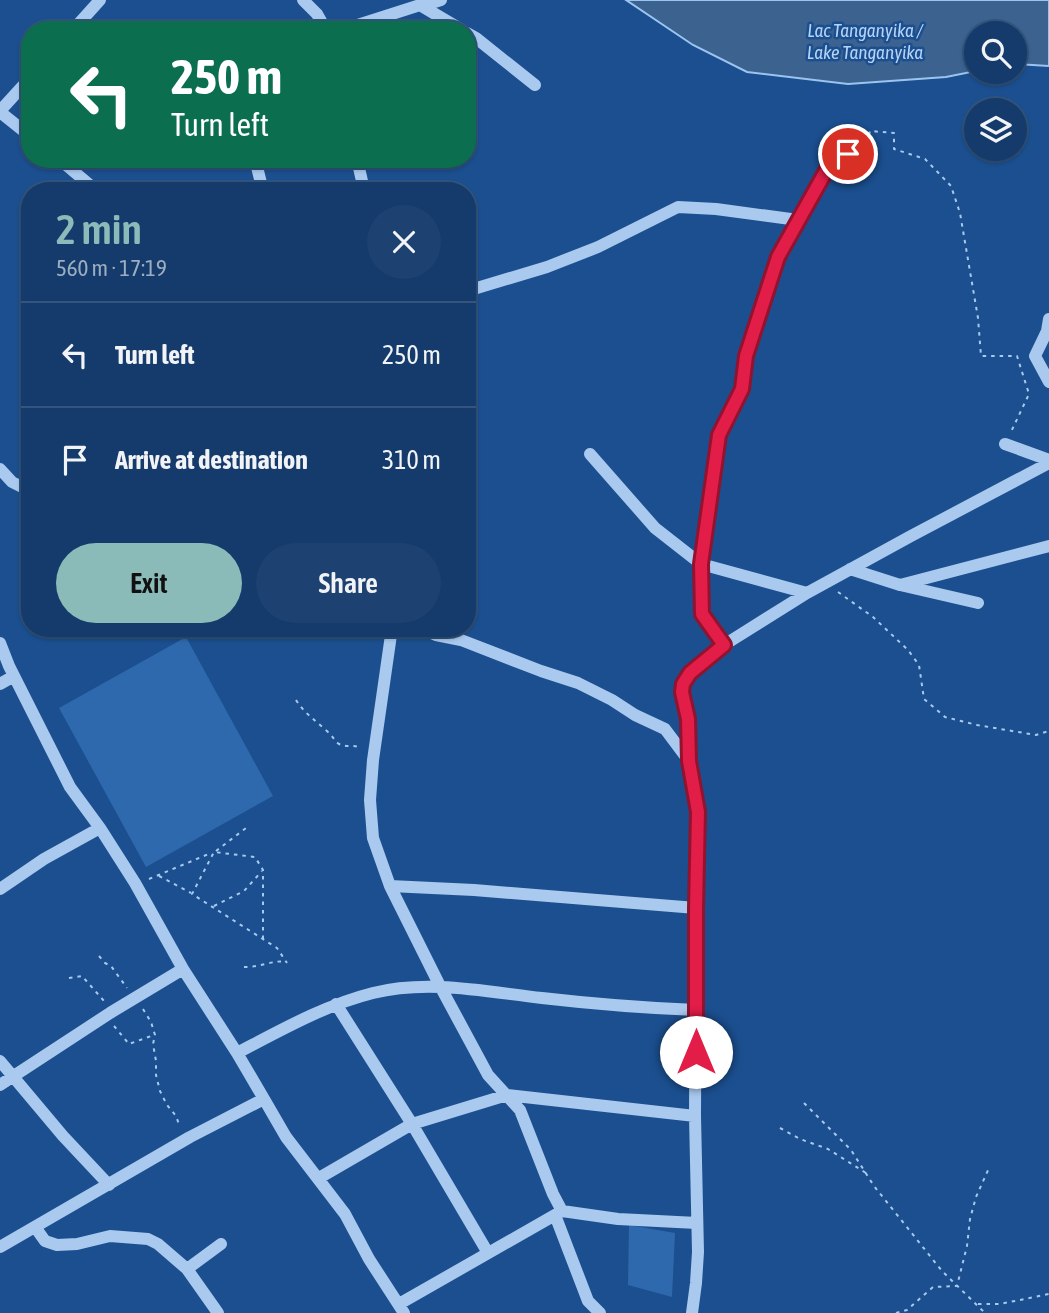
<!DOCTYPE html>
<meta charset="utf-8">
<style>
:root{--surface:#143b6b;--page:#1d4271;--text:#f1f3f6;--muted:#9dadc1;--line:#33557e;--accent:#8bbbb9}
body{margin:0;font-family:"Asap Condensed",sans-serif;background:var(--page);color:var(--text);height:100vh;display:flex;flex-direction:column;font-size:26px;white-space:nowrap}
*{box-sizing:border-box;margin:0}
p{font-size:23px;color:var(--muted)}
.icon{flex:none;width:38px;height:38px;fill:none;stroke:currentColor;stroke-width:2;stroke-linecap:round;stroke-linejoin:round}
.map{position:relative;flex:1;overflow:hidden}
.side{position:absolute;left:21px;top:182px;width:455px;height:455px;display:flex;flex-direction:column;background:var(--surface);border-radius:28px;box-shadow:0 2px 5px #0004,0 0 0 2px var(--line)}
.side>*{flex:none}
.banner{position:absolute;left:21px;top:21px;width:455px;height:147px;border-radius:28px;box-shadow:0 2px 5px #0004,0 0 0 2px var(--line);background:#0b6e4f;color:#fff;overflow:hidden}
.buttons{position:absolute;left:964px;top:21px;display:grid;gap:14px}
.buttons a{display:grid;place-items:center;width:63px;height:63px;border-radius:50%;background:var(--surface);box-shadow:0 2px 5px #0004,0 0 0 2px var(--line);font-size:35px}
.pin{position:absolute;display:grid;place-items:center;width:60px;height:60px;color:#fff;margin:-30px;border:4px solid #fff;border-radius:50%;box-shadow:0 2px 7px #0007}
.me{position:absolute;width:77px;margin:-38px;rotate:0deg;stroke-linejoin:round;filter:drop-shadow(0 0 5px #0008)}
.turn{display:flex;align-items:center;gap:24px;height:147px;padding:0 35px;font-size:32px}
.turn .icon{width:91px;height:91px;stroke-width:2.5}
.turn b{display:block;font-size:49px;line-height:60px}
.round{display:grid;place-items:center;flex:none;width:74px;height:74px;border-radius:37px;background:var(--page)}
.headline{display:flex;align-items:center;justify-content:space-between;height:119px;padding:0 35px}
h1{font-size:42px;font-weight:600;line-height:52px;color:var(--accent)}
.action{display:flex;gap:14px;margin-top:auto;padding:14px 35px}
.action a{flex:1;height:80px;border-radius:42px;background:var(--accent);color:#111;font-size:28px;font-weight:600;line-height:80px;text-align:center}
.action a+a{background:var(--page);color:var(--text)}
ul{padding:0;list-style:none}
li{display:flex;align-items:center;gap:21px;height:105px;padding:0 35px;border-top:2px solid var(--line)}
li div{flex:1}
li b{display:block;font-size:26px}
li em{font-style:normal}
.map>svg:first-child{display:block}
</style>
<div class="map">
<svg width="1049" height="1313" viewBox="0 0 1049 1313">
<rect width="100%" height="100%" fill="#1b4f8f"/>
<!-- green -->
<path fill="#2e69ad" d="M186 637 273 796 146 867 59 708Z
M629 1225 675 1233 672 1297 628 1285Z"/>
<!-- water -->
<path fill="#3c6290" stroke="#9cc4f0" stroke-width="2" d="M626 0H1049V66L1015 64V33H976V71L946 77 848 84 747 72 693 45Z"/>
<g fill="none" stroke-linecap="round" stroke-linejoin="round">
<!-- path -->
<path stroke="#a9c9ee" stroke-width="2" stroke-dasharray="3.5 5" stroke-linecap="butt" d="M869 135 870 131 894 133V149L925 159 951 186 960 213 978 318 981 356H1017L1029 394 1010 434
M838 592 873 617 908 650 919 665 924 699 945 717 977 725 1036 735 1049 731
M296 700C304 713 316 721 328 732 333 736 334 741 339 744 347 748 353 744 361 748
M216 851 246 828
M159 876 191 893
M149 879 211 853
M214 906 244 891 262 871
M263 939V870L255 857 214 852 192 894 277 948 287 963
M99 956 105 963 111 966 127 988
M244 967C258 968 276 959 286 962
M69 978 82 976 104 1001
M143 1009 151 1022 155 1035 153 1044 156 1061V1075L160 1091 167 1105 176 1116 180 1127
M114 1026 129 1044 154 1035
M804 1103 851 1150 874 1186 942 1271 985 1313
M780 1128 800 1139 828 1149 866 1173
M978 1304H1000L1049 1294
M896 1313 907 1310 933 1287 957 1286 967 1246 970 1219 976 1197 989 1168"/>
<!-- minor -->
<path stroke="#a9c9ee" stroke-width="12" d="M303 0 317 14 326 30
M420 5 462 30
M422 6 441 0
M73 30 100 0
M342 30 420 5 423 0
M467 33 476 38 535 85
M0 111 30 78
M0 112 30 136
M59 159 97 191
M255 159 263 191
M356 191 362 181 357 159
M467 291 547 267 598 247 678 207 716 209 798 220
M1049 319 1047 331 1035 356 1049 382
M1005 444 1049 460
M590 454 655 528 701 564 807 593
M0 469 12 482 30 491
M850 569 900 585 978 603
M900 585 1049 546
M392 628 373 760 370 800 373 838 390 886 440 986 488 1075 520 1110 553 1194 562 1211 618 1219 697 1223
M421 628 436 635 461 640 541 671 578 683 612 700 635 715 665 729 689 761 698 812 696 908 695 1116 698 1252 696 1283 692 1313
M0 643 9 666 70 787 100 828 135 883 183 969 237 1053 264 1099
M724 645 702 614 701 564 719 435 742 389 745 356 778 257 831 162 865 147
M0 684 14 676
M689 761 688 719 682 692 683 684 690 673 724 645 807 593 911 536 1049 463
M390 886 474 890 696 908
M0 889 44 859 100 828
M336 1004 412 1124 488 1253
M237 1053C281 1030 325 1005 373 993 429 979 487 992 542 998 594 1004 645 1008 696 1010
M0 1061 63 1136 109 1185
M0 1085 110 1013 183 969
M319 1178 412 1124 507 1095 695 1116
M555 1215 588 1301 600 1313
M35 1227 45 1241 57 1245 77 1244 110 1236 148 1239 158 1244 187 1269
M0 1247 190 1137 264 1099 286 1137 345 1214 369 1259 404 1313
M399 1304 562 1211
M218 1313 187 1269 221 1244"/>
</g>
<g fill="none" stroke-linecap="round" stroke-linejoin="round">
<!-- route casing -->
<g stroke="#92132f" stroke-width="18">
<path id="route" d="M696 1052V908L698 812 689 761 688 719 682 692 683 684 690 673 724 645 702 614 701 564 719 435 742 389 746 356 778 257 831 162 848 154"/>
</g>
<!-- route -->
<use href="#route" stroke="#e11d48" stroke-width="12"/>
</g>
<g text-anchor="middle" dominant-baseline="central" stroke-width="5" stroke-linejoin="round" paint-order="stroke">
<!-- water labels -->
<g font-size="19" font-style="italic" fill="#b5d3f5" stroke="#1b4f8f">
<text x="865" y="30">Lac Tanganyika /<tspan x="865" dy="22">Lake Tanganyika</tspan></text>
</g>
</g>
</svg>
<div class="buttons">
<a><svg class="icon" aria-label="search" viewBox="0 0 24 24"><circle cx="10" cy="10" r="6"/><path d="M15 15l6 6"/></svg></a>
<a><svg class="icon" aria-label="layers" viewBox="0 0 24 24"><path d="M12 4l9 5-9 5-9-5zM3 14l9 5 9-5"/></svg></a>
</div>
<div class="pin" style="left:848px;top:154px;background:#d93025"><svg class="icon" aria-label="arrive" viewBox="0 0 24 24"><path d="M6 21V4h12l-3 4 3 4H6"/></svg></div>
<svg class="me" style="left:696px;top:1052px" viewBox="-20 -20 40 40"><circle r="19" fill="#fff"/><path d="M0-13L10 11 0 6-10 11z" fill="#e11d48"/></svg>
<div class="banner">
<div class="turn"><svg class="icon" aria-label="left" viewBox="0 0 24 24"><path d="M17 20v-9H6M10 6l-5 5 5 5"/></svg><div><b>250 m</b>Turn left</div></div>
</div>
<section class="side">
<div class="headline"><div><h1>2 min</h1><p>560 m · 17:19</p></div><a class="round"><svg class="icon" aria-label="close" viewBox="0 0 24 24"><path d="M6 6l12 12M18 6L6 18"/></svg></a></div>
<ul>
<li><svg class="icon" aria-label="left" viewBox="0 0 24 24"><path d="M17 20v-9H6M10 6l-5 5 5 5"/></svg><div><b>Turn left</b></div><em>250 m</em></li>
<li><svg class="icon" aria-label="arrive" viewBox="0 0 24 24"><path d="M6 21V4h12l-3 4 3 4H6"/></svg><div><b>Arrive at destination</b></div><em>310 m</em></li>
</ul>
<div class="action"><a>Exit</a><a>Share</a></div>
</section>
</div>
